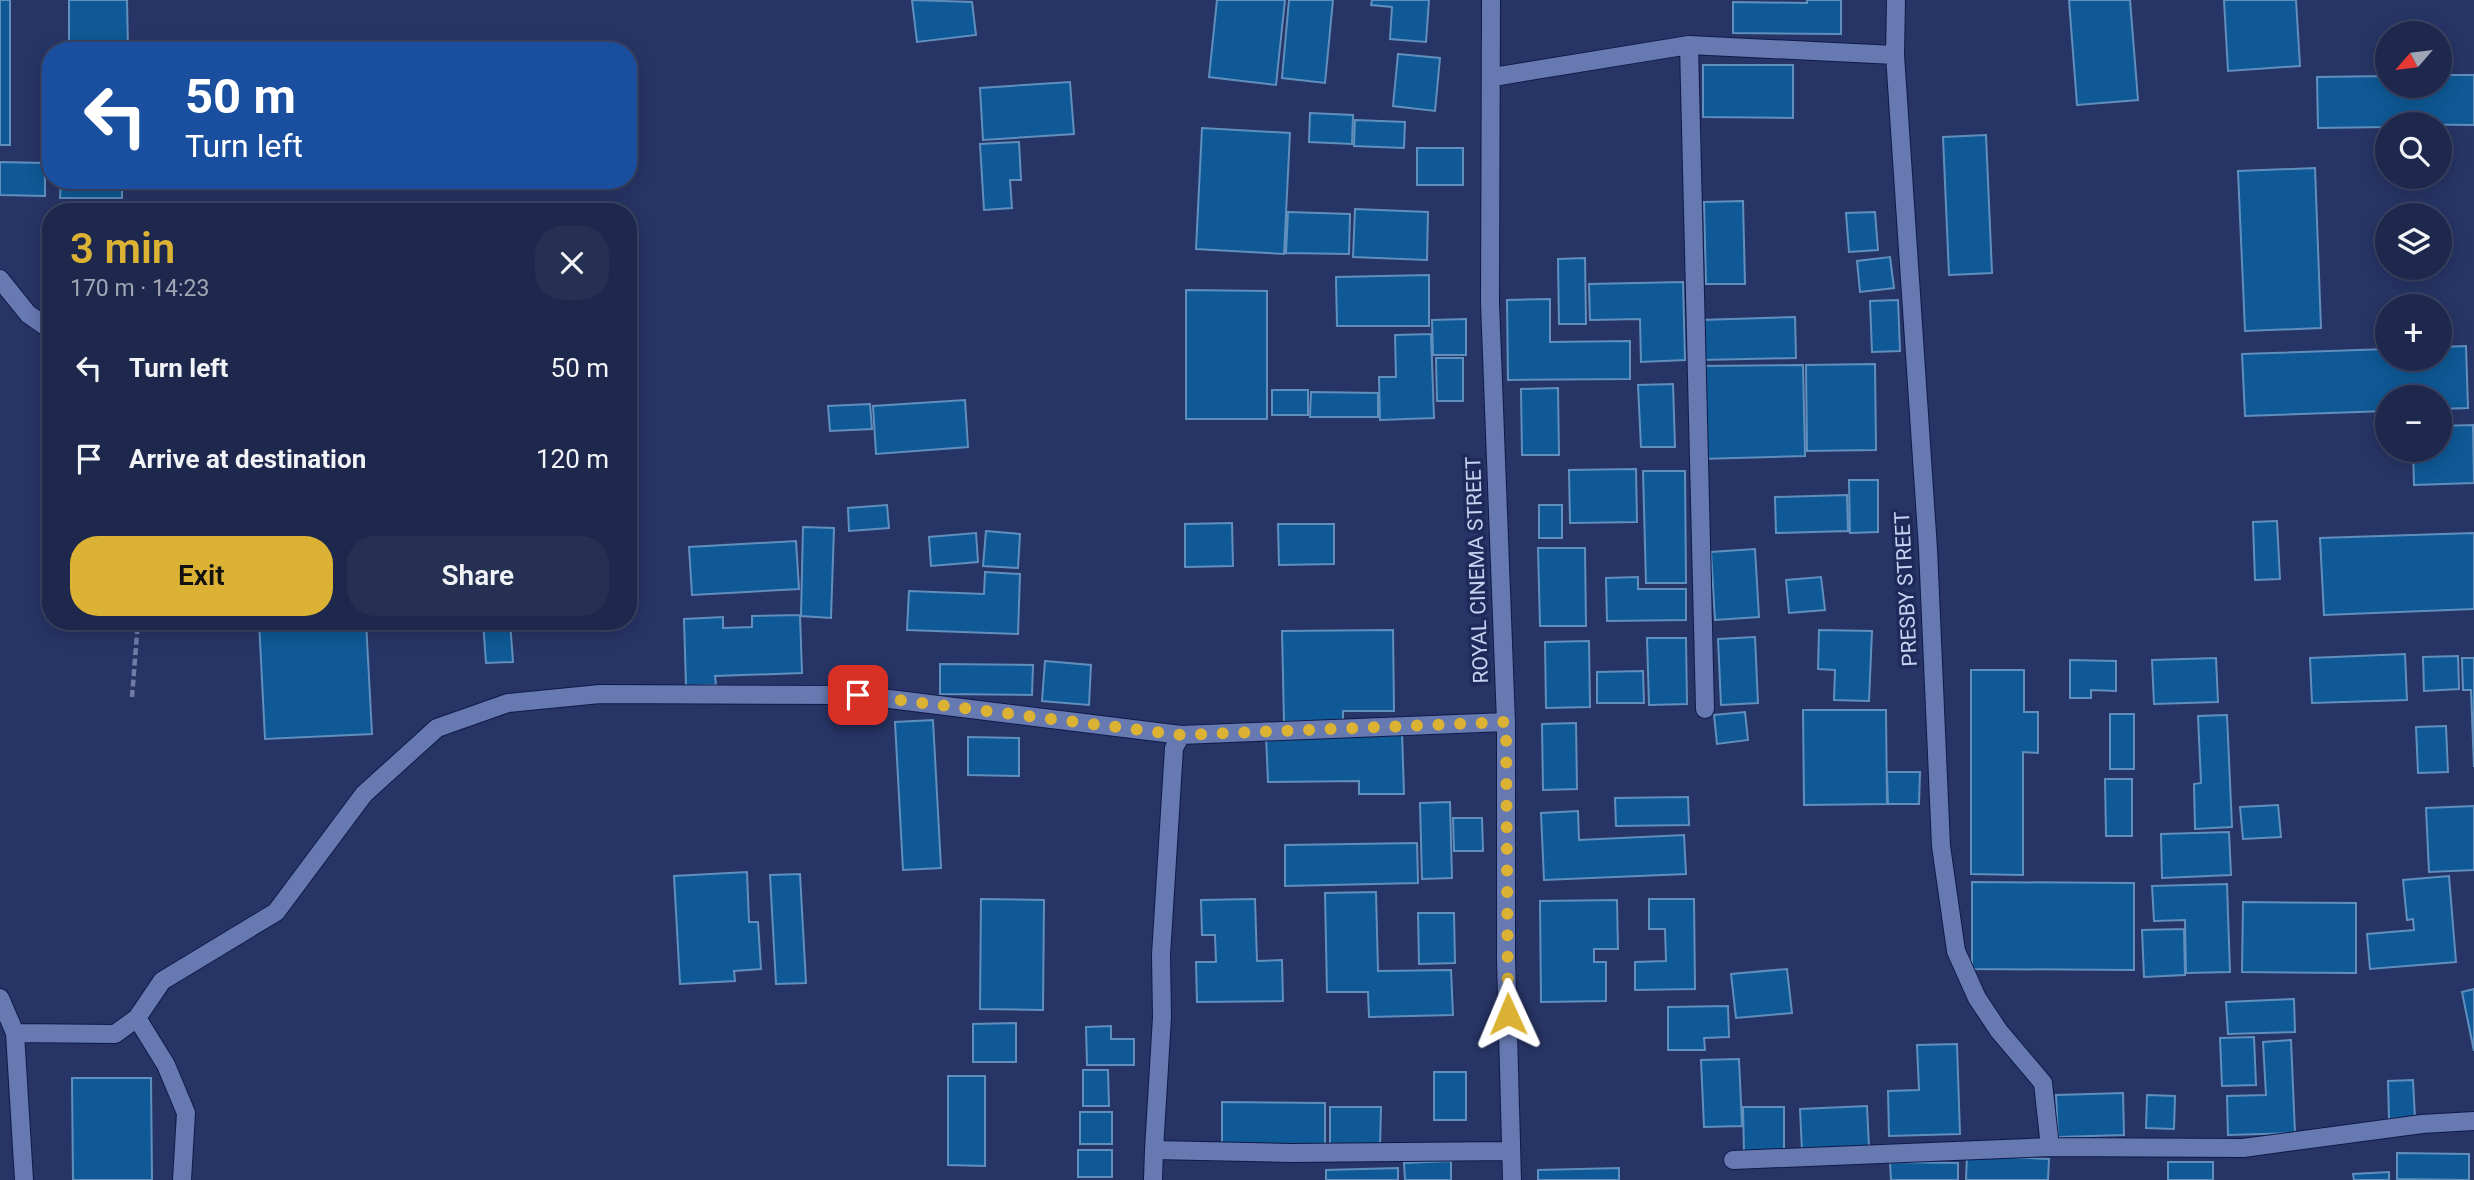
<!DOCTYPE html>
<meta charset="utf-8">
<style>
:root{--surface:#1d284c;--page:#253053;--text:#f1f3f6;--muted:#a0a6b5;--line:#3b4464;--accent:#dbb233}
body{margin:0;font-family:Roboto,sans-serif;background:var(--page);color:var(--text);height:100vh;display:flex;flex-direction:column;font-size:26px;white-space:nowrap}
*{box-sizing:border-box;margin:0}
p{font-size:23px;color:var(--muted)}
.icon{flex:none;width:38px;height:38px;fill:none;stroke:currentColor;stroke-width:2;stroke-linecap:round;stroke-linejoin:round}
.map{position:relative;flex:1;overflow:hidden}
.details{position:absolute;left:42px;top:203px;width:595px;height:427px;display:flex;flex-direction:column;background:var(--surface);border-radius:28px;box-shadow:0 4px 18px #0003,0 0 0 2px var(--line)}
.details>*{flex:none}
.guide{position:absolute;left:42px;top:42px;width:595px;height:147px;border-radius:28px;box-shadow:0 4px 18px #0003,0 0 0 2px var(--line);background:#1a4fa0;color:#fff;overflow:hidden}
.needle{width:46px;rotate:242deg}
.tools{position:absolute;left:2375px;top:21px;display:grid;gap:14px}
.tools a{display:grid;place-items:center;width:77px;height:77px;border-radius:50%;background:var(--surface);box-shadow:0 4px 18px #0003,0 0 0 2px var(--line);font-size:35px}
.pin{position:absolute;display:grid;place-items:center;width:60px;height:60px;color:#fff;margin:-30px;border-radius:14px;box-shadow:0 4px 10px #0006}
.me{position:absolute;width:77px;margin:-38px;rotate:359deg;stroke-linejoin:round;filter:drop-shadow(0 0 5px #0008)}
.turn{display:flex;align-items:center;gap:24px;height:147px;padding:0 28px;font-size:32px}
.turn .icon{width:91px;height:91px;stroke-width:2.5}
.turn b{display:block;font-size:49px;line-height:60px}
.round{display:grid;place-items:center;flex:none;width:74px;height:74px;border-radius:28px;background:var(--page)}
.summary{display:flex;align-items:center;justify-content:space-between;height:119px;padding:0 28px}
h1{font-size:42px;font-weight:600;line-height:52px;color:var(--accent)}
.cta{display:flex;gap:14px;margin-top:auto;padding:14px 28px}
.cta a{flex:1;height:80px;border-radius:28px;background:var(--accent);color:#111;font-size:28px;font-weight:600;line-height:80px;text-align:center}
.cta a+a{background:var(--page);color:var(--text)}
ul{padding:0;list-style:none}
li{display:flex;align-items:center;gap:21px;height:91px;padding:0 28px}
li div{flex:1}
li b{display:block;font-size:26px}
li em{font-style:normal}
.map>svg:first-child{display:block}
</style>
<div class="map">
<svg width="2474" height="1180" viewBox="0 0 2474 1180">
<rect width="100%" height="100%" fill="#273566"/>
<!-- building -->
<path fill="#0e5996" stroke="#608fbe" stroke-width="2" d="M0 0H10V145H0Z
M69 0H127L128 50H69Z
M912 0 972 2 976 35 917 42Z
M1217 0H1285L1276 85 1209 77Z
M1289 0H1333L1325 83 1282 78Z
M1372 0H1429L1426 42 1390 39 1392 7 1371 5Z
M1807 0H1841V34L1733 33V2L1807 3Z
M2069 0H2130L2138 100 2077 105Z
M2224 0H2296L2300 66 2228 71Z
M1398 54 1440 58 1435 111 1393 106Z
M48 57H51V166H48Z
M1703 65H1793V118L1703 117Z
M2440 75H2474V125L2387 124V127L2318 128 2317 77 2387 76V86H2440Z
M1070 82 1074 134 983 140 980 88Z
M1310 113 1353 115 1352 144 1309 142Z
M1355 120 1405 122 1404 148 1354 146Z
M1202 128 1290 133 1284 254 1196 249Z
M1986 135 1992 273 1949 275 1943 137Z
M1019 142 1021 180H1010L1012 208 984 210 980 144Z
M1417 148H1463V185H1417Z
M0 162 45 163V196L0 195Z
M2315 168 2321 328 2245 331 2238 171Z
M61 180H122V198H60Z
M1743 201 1745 284H1706L1704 202Z
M1355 209 1428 212 1427 260 1353 257Z
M1288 212 1350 214 1349 254 1286 253Z
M1875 212 1878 250 1849 252 1846 213Z
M1890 257 1894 288 1860 292 1857 261Z
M1585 258 1586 324H1559L1558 259Z
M1429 275V326H1337L1336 277Z
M1683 282 1685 360 1641 362 1640 319 1590 320 1589 284Z
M1186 290 1267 291V419H1186Z
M1550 299V342L1630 341V379L1508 380 1507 300Z
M1898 300 1900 351 1872 352 1870 301Z
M1795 317 1796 358 1701 360 1700 320Z
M1466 319V355H1433L1432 320Z
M1431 334 1434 418 1380 420 1379 377H1396L1395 335Z
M2466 346 2468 408 2440 409V397H2387V411L2245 416 2242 354 2387 349V359H2440V347Z
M1436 358H1463V401H1437Z
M1875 364 1876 450 1807 451 1806 365Z
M1803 365 1805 456 1701 459 1699 366Z
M1673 384 1675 447H1641L1638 385Z
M1558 388 1559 455H1522L1521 389Z
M1272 390H1308V415H1272Z
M1311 392 1378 393V417H1310Z
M965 400 968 447 876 454 873 406Z
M42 402H51V510H42Z
M870 404 872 429 830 431 828 406Z
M2473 425 2474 483 2414 485 2413 450H2440V426Z
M1636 469 1637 522 1570 523 1569 470Z
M1643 471H1685L1686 583H1646Z
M1849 480H1878V532L1850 533Z
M1847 495 1848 531 1776 533 1775 497Z
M887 505 889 528 849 531 848 508Z
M1539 505H1562V538H1539Z
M2277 521 2280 579 2255 580 2253 522Z
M1232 523 1233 566 1185 567V524Z
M1278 524H1334V564L1279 565Z
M803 527 834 528 831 618 801 616Z
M986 531 1020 534 1018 568 983 566Z
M976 533 978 562 931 566 929 537Z
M2474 533V609L2324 615 2320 538Z
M796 541 799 589 692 595 689 547Z
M1538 548H1585L1586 626H1540Z
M1755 549 1759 617 1715 620 1711 552Z
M985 572 1020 574 1018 634 907 630 909 591 984 594Z
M1638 577V589H1686V620L1607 621 1606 578Z
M1821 577 1825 610 1789 613 1786 580Z
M800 615 802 673 715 676 716 685 686 686 684 619 723 617V628L752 627V616Z
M259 621H366L372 734 265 739Z
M483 621H510L513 662 486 663Z
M1393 630 1394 711H1343V721L1284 722 1282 631Z
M1819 630 1872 631 1869 701 1834 700 1835 670 1818 669Z
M1755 637 1758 703 1721 705 1718 639Z
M1647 638H1686L1687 704 1649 705Z
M1589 641 1590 707 1546 708 1545 642Z
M2405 654 2407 700 2312 703 2310 658Z
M2458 656 2459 689 2424 691 2423 657Z
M2216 658 2218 702 2154 704 2152 660Z
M2462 658H2474V767L2471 690H2463Z
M2070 660 2116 661V691L2091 690V698H2070Z
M1045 661 1091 665 1089 705 1042 701Z
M940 664 1033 665 1032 695 940 694Z
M1971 670H2024V712H2038V753L2023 752V875L1971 874Z
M1643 671 1644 703H1597V672Z
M1803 710H1886L1887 804 1804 805Z
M1745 712 1748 740 1717 744 1714 715Z
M2110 714H2134V769H2110Z
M2227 715 2232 827 2195 829 2194 784 2201 783 2198 716Z
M933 720 941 868 903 870 895 722Z
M1576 723 1577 789 1543 790 1542 724Z
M2446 726 2448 772 2418 773 2416 727Z
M1402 732 1404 794H1359V781L1268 782 1266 735Z
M968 737 1019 738V776L968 775Z
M1887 772H1920L1919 804H1888Z
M2105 779H2132V836H2106Z
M1688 797 1689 825 1616 826 1615 798Z
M1450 802 1452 878 1422 879 1420 803Z
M2278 805 2281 837 2243 839 2240 807Z
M2474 806V870L2429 872 2426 808Z
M1578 811 1579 840 1684 835 1686 874 1544 880 1541 813Z
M1453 818H1482L1483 851H1454Z
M2229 832 2231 875 2162 878 2161 834Z
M1417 843 1418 883 1285 886V845Z
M747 872 749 922H758L761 969 734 971 735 981 680 984 674 876Z
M800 874 806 983 776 984 770 875Z
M2449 876 2456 962 2370 969 2367 934 2414 930 2413 919 2407 920 2403 880Z
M1972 882 2134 883V970L1972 969Z
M2227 884 2230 972 2186 973 2185 920 2154 921 2152 886Z
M1376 892 1378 971 1451 970 1453 1015 1369 1017 1368 992H1327L1325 893Z
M981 899 1044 900 1043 1010 980 1009Z
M1255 899 1257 961 1282 960 1283 1001 1197 1002 1196 962H1216L1215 935H1202L1201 900Z
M1649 899H1694L1695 989 1635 990V962L1666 961 1665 929H1649Z
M1617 900 1618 949H1594V962H1606V1001L1541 1002 1540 901Z
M2243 902 2356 903V973L2242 972Z
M1418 913H1454L1455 963 1419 964Z
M2184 929 2185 975 2144 977 2142 930Z
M1787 969 1792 1013 1736 1018 1731 974Z
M2474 989V1051L2462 992Z
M2294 999 2295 1032 2228 1034 2226 1002Z
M1728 1006 1729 1037 1704 1038 1705 1050H1668V1007Z
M1016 1023V1062H973V1024Z
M1111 1026V1039H1134V1065H1087L1086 1027Z
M2254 1037 2256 1085 2222 1086 2220 1038Z
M2291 1040 2295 1133 2228 1135 2227 1096 2266 1095 2263 1042Z
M1957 1044 1960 1134 1889 1136 1888 1091 1919 1090 1917 1045Z
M1739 1059 1742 1126 1704 1127 1701 1060Z
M1083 1070H1108L1109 1106H1083Z
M1434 1072H1466V1120H1434Z
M948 1076H985V1166L948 1165Z
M72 1078H151L152 1180H73Z
M2413 1080 2415 1118 2389 1119 2388 1081Z
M2123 1093 2124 1135 2058 1137 2056 1095Z
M2147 1095 2175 1096 2174 1129 2146 1128Z
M1222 1102 1325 1103V1145L1222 1144Z
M1867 1106 1869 1147 1802 1151 1800 1109Z
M1330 1107H1381L1380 1148 1330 1147Z
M1743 1107H1784V1153H1744Z
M1080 1112H1112V1144H1080Z
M1078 1150H1112V1177H1078Z
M2397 1153 2469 1154V1180L2397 1179Z
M1967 1155 2049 1159 2048 1180H1966Z
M1451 1161V1180H1405L1404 1163Z
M1890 1162 1958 1163V1180H1891Z
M2168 1162H2213V1180H2168Z
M1398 1168V1180H1326V1170Z
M1619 1168V1180H1538V1170Z
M2389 1172V1180H2354L2353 1174Z"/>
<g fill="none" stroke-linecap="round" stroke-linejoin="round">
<!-- street casing -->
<g stroke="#101a49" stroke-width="20">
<path id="street" d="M1491 0 1490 303 1506 722V959L1512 1180
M1896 0 1895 55 1928 549 1941 846 1956 951 1977 998 1999 1031 2043 1083 2050 1147
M1689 45 1705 709
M1493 77 1689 45 1895 55
M0 279 28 314 51 330
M1181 735 1174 748 1161 955 1162 1017 1154 1150 1290 1153 1510 1151
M0 998 15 1033 24 1180
M137 1018 166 1065 186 1113 182 1180
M15 1033 115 1034 137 1018 162 981 276 912 364 794 437 728 508 703 600 694 857 695 1181 735 1506 722
M1733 1160 2050 1147 2243 1148 2422 1124 2474 1121
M1153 1180 1154 1150"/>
</g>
<!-- path -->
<path stroke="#707ca5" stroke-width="4.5" stroke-dasharray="7 3.5" stroke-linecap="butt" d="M132 697 138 621"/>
<!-- street -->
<use href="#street" stroke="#6779b1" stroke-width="18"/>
</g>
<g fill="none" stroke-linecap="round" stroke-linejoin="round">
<!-- route -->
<path stroke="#dbb233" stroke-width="12" stroke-dasharray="0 21.6" d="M858 695 1181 735 1506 722 1508 1014"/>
</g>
<g text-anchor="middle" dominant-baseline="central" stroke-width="7" stroke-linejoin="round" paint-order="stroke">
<!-- street labels -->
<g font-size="21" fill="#c7d2f0" stroke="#1d2a5a">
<text transform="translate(1477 570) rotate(-92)">ROYAL CINEMA STREET</text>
<text transform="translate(1906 589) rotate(-93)">PRESBY STREET</text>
</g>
</g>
</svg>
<div class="tools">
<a><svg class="needle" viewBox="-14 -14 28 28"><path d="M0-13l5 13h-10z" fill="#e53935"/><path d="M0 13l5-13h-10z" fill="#a0a6b5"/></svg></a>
<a><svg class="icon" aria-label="search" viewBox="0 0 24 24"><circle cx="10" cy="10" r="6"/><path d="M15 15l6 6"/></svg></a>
<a><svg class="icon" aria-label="layers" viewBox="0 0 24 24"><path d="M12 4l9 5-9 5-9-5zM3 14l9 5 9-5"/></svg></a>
<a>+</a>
<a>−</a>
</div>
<div class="pin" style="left:858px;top:695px;background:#d93025"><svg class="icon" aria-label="arrive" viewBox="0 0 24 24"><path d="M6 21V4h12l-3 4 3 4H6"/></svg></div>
<svg class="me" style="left:1508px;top:1014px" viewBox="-20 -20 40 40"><path d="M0-17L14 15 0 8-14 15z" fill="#dbb233" stroke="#fff" stroke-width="4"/></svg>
<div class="guide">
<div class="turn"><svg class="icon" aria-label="left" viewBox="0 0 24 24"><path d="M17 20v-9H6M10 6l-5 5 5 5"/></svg><div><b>50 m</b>Turn left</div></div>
</div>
<section class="details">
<div class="summary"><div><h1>3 min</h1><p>170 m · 14:23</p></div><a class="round"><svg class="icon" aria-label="close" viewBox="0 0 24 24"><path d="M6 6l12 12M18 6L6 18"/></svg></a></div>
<ul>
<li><svg class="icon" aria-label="left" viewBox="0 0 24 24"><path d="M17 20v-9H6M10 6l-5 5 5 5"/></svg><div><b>Turn left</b></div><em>50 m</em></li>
<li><svg class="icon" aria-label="arrive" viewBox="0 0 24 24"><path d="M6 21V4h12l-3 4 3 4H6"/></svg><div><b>Arrive at destination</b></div><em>120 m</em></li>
</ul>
<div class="cta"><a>Exit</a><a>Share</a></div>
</section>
</div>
